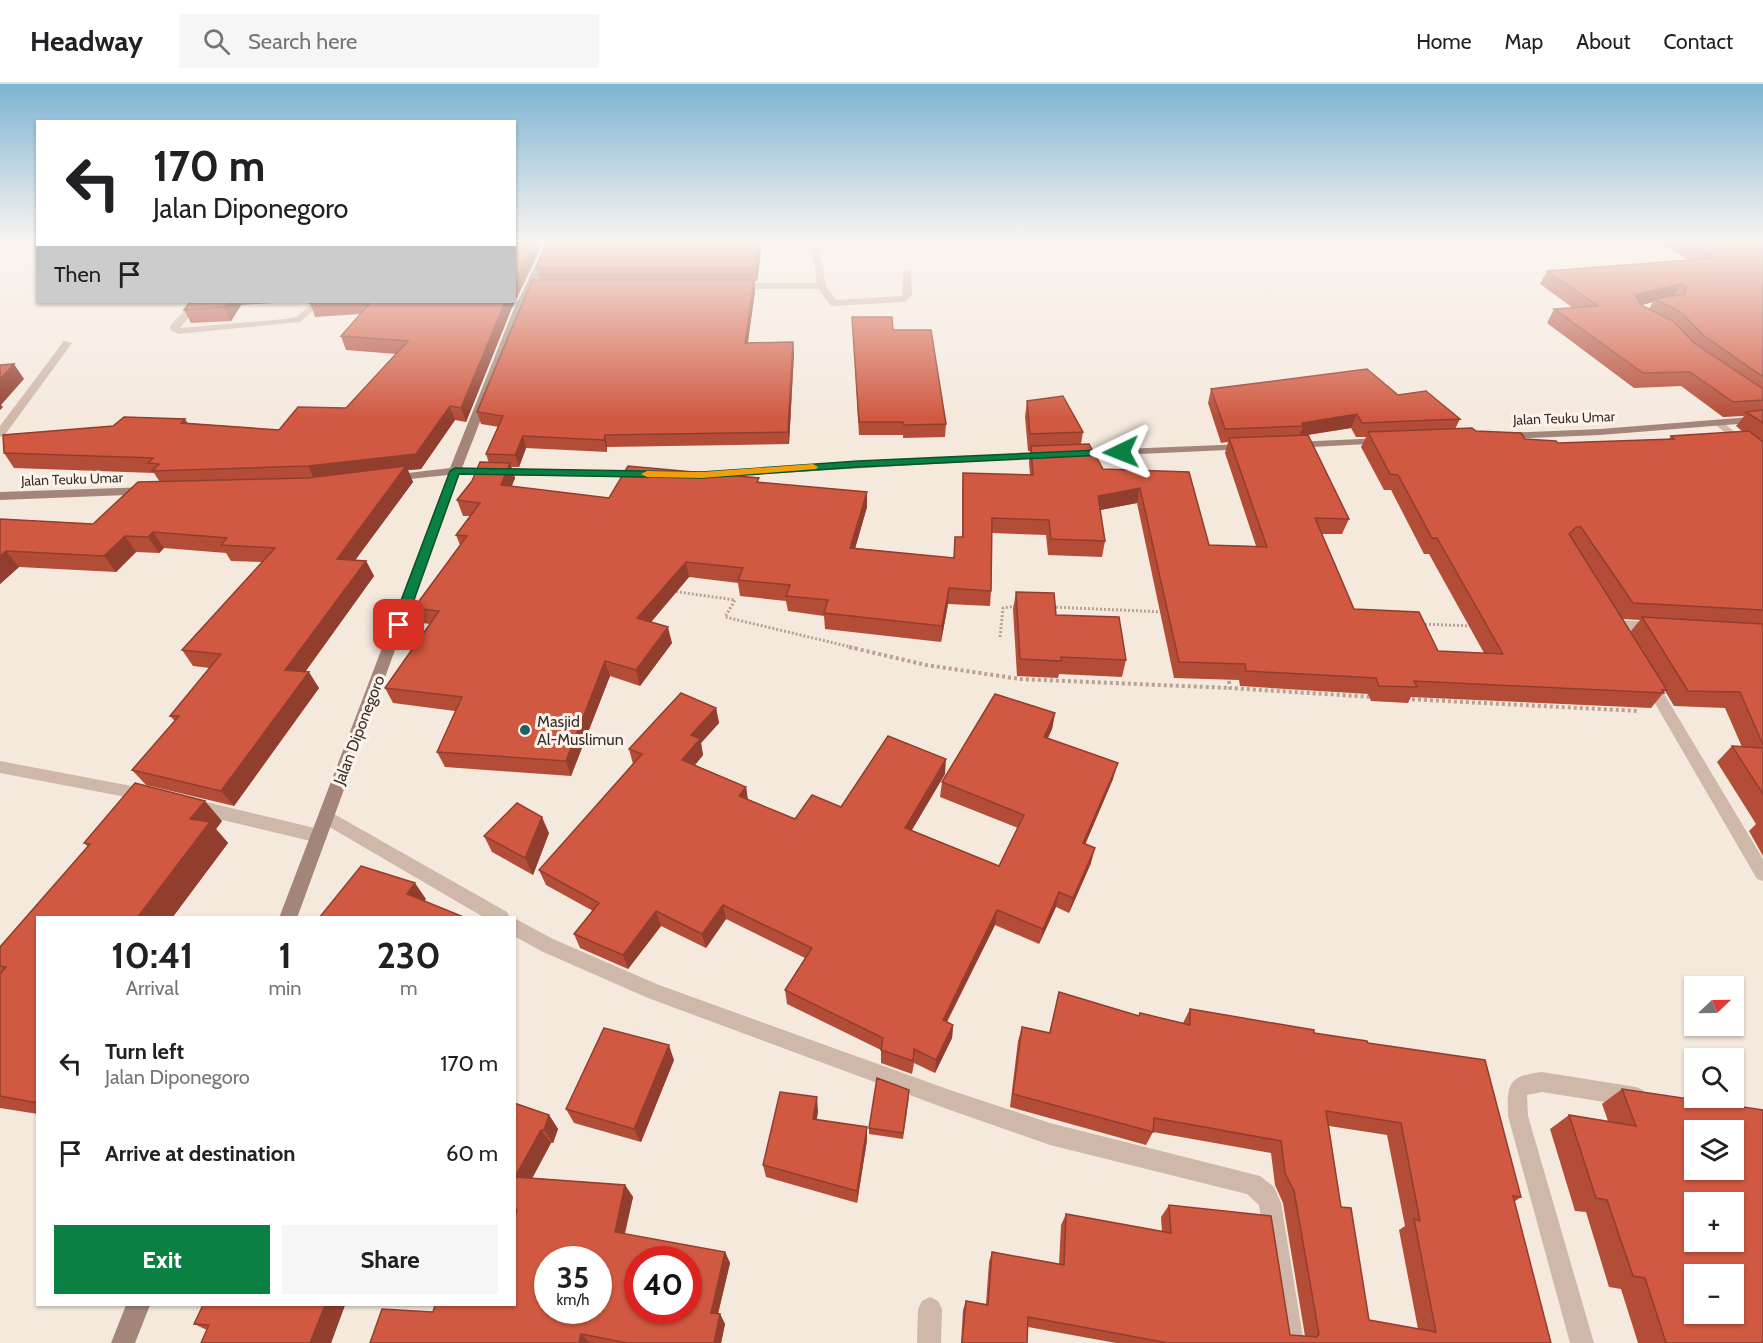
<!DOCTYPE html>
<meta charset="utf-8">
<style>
:root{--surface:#fff;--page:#f6f6f6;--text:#202124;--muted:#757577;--line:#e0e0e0;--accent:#0b8043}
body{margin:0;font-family:Cabin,sans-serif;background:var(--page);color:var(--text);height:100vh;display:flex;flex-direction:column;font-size:22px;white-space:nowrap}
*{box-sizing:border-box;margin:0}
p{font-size:20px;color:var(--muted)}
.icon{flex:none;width:33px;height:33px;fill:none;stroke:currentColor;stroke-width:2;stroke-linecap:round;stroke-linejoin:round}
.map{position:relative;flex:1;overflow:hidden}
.sheet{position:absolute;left:36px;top:832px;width:480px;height:390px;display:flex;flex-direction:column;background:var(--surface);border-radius:0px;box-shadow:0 2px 4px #0004}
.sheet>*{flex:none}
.top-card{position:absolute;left:36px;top:36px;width:480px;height:183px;border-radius:0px;box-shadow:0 2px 4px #0004;background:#fff;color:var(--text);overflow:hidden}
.needle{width:39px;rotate:68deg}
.buttons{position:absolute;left:1684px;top:892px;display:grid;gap:12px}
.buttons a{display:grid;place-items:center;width:60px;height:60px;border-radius:0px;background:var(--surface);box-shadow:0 2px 4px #0004;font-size:30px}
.speed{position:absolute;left:534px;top:1162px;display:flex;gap:12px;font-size:30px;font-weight:700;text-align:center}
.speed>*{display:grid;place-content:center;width:78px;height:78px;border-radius:50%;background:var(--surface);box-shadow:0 2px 4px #0004;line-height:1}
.speed small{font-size:15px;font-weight:400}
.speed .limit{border:9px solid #d22;background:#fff;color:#111}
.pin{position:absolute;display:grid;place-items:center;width:51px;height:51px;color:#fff;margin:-26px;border-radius:12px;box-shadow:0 3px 9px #0006}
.me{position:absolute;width:66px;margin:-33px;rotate:268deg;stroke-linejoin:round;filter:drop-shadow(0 0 4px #0008)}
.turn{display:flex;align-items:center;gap:21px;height:126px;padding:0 18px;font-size:27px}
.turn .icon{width:78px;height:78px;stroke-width:2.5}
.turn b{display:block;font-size:42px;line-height:51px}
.then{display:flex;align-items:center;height:57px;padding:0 18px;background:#0003;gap:12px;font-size:22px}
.eta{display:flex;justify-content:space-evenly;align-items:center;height:102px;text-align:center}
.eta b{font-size:36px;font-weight:700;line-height:42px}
.cta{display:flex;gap:12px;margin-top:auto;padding:12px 18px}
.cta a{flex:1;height:69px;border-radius:0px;background:var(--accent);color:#fff;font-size:24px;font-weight:700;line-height:69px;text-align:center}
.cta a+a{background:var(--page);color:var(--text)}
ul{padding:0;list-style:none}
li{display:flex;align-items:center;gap:18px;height:90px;padding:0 18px}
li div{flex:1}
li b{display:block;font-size:22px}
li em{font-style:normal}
header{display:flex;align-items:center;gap:36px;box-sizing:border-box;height:84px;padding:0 30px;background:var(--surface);border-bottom:2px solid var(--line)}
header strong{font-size:28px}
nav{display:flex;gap:33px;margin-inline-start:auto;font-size:21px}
.search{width:420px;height:54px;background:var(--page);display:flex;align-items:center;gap:15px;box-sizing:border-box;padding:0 21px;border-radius:0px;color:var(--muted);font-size:22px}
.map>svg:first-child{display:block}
</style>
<header>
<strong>Headway</strong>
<div class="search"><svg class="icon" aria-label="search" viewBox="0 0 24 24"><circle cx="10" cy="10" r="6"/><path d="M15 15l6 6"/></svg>Search here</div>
<nav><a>Home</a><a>Map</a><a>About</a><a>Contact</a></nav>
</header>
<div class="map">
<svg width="1763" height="1259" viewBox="0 0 1763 1259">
<rect width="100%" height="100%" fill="#f5e9de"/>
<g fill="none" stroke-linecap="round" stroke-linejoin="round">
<!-- path-far1 -->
<path stroke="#bba193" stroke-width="3" stroke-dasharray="2 2" stroke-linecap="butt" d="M672 507 735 516 725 533 855 564
M1052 523 1164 528
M1421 540 1473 542
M1000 553 1003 524 1018 522"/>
<!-- path -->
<path stroke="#bba193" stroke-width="4" stroke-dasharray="3 3" stroke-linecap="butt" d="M849 563 926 581 1020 595 1230 604
M1228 591 1230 604 1372 613
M1406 615 1639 627"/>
<!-- street -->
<path fill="#cfb7a9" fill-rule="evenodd" d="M810 157H818L826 202 836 216 902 212 903 189 907 186 911 189 912 211 905 218 833 222 830 221 819 205H735L731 202 735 199H817Z
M514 160H549L553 162 549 164H514Z
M192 218H201L180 244 285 235 297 233 313 218H323L300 238 179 250 170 246V242Z
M64 257 72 259 4 352 0 353V342Z
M1720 336 1763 371V380L1716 341 1715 339Z
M1616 536 1655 538 1662 543 1655 548 1611 544 1609 541Z
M1649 592 1654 593 1763 775V797L1757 795 1642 597Z
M0 677 147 705 153 706 155 711 153 716 147 717 0 689Z
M194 715 319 745 325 747 327 752 325 757 319 759 194 729 188 727 186 722 188 717Z
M327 726 507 828 510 834H485L321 738 319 733 321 728Z
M514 834 553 855 659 901 950 1006 1050 1039 1260 1092 1274 1103 1281 1119 1304 1259H1280L1259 1121 1247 1110 1050 1061 950 1026 648 914 541 867 514 852Z
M1542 988 1636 1003 1643 1006 1646 1013 1643 1020 1636 1023 1542 1008 1527 1011 1528 1032 1594 1259H1570L1508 1032C1507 1000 1508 992 1542 988Z
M930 1213 938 1217 942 1225 941 1259H917L918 1225 922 1217Z"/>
<!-- secondary -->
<path fill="#a38679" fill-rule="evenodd" d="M547 157H555L523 227 462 384 643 387 649 390 643 393 459 391 297 834H279L448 391 391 397 385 394 391 391 450 384 513 227Z
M1763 332V338L1600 351 1503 355 1497 352 1503 349 1600 345Z
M1383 354 1387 355V359L1293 364 1287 361 1293 358Z
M1245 360 1249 361V365L1074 373 1068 370 1074 367Z
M1050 368 1056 371 1054 373 694 394 688 391 694 388Z
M149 403 153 404V410L0 416V408Z
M126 1221H150L135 1259H111Z"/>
</g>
<!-- wall -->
<path fill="#b44d38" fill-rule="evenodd" d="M1657 157H1763V772L1749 747 1756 740 1717 678 1732 662 1742 663 1725 624 1674 622 1665 607 1651 624 1411 613 1408 619 1371 617 1368 610 1240 602 1239 596 1174 594 1137 419 1100 426 1105 457 1102 473 1048 471 1046 451 992 449 991 507 990 522 948 520 941 558 825 545 824 532 788 527 786 517 740 512 738 499 689 493 651 538 672 559 640 602 610 592 571 692 445 683 437 668 455 627 393 619 385 604 430 540 422 539 414 524 460 461 456 451 470 432H463L457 416 489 379 486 370 499 343 481 340 477 328 539 196 536 184 761 169 757 197H754L755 207 748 258 794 269 789 360 607 363V368L526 364 519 383H511L515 394 511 403 609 414 760 399 867 423 855 464 953 474 962 453V404L963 389 1030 391 1029 378 1030 367H1028L1025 333 1027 317 1083 348 1081 360 1103 385 1189 388 1209 461 1256 462 1225 369 1228 358 1221 359 1208 319 1211 305 1398 311 1460 335 1455 345 1476 347 1525 355 1558 359 1669 355 1671 352 1743 348 1736 342 1744 332 1723 333 1681 302 1634 304 1547 239 1554 225 1573 224 1540 200 1547 187 1688 176ZM1653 218 1649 225 1641 221ZM1351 344 1356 353H1366L1361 363 1384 406H1391L1424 470H1429L1484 569 1438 567 1354 525 1322 450H1342L1349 435 1308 351ZM1622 535 1640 536 1630 548Z
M540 166 511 226 466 338 455 336 421 385 408 386 413 398 355 476 366 477 374 492 305 588 319 604 234 722 146 701 132 686 175 637 170 632 210 584 193 582 182 566 262 478 231 477 226 469 164 464 159 469 136 468 116 488 19 483 0 500V435L93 440 160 398 154 389 14 384 4 369 113 342 185 335 188 339 279 346 346 324 396 270 346 266 341 252 360 230 315 233 310 219 311 218H514Z
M190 218H290L241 221 231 237 191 239 184 226Z
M852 233 893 246 946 340 945 353 903 354V351H859Z
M1016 508 1056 531 1126 576 1122 593 1059 590 1058 594 1017 592 1013 525Z
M716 624 719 639 701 659 703 671 695 681 746 703 748 715 795 735 841 723 945 690 912 746 999 782 1018 744 940 713 942 698 1055 629 1052 645 1048 654 1113 695 1085 760 1091 779 1069 829 1056 823 1039 860 995 841 947 938 953 941 952 954 935 989 914 979 912 990 881 979V966L787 920 785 906 805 874 726 835 706 864 661 842 628 885 580 864 574 850 593 827 546 801 539 786 633 680 629 665Z
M222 737 216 745 228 759 172 834H38V1030L0 1024V863L88 763 84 759Z
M549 749 533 791 492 768 484 752Z
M1059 908 1139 932 1140 929 1183 939 1190 925 1368 959 1521 1113 1514 1118 1551 1259H1116L1028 1243 1027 1259H961L963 1226 966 1217 986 1220 989 1178 992 1168 1059 1180 1061 1141 1066 1130 1162 1148 1161 1133 1169 1121 1290 1251 1305 1252 1283 1119 1275 1101 1271 1069 1153 1048 1146 1061 1010 1023 1018 957 1022 943 1049 949ZM1329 1042 1387 1051 1405 1142 1399 1146 1418 1245 1369 1236 1341 1123Z
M674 976 641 1058 574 1039 566 1025Z
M1622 1005 1763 1259H1638L1621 1205 1609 1203 1586 1128 1575 1127 1550 1045 1569 1031 1608 1037 1602 1020Z
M909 1013 903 1055 869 1050V1044Z
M514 1019 549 1031 558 1045 553 1059H551L532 1094 625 1101 633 1113 625 1150 725 1168 730 1179 718 1230H720L725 1240 721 1259H370L433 1228 514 1221Z
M818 1027 817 1035 867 1056 857 1119 766 1093 763 1081Z
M203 1221H345L331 1259 207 1246 194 1240Z"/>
<!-- shaded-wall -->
<path fill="#923e2e" d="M535 157H538L540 166 511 226 466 338 461 324 505 218H514V198Z
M760 157 761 169 757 197 755 184Z
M754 196 755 207 746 270 745 259Z
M1681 200 1672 214 1655 215 1653 218 1627 225 1635 211Z
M229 218H240L241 221 231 237 224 223Z
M793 258 794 269 789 360 788 348Z
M14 280 24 295 1 321 3 323 0 326V295Z
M450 322 455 336 421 385 408 386 413 398 345 490 337 475 315 397 308 382Z
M1357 330 1351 344 1299 352 1303 342 1302 339Z
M605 351 607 363V368L604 356Z
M523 352 526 364 519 383 515 371Z
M510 379 515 394 506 417 501 401Z
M1140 404 1137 419 1095 427 1098 412Z
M867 408V423L851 479 850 464Z
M153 448 164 464 159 469 148 453Z
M125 452 136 468 116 488 104 472Z
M6 467 19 483 0 500V472Z
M366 477 374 492 295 602 285 586Z
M686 478 689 493 641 550 637 534Z
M949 504 948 520 941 558 942 542Z
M668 543 672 559 640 602 636 586Z
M605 577 610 592 571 692 566 677Z
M309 588 319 604 234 722 221 707Z
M716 624 719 639 701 659 703 671 686 692 682 676 691 651Z
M1055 629 1052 645 1041 668 1044 653Z
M946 675 945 690 904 759 905 744Z
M1118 679 1113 695 1079 775 1083 759Z
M746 703 748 719 739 712Z
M205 717 222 737 216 745 228 759 172 834H137L190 735Z
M542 733 549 749 533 791 525 774Z
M1095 764 1091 779 1069 829 1073 814Z
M415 799 426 815 418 827 407 810Z
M1059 808 1056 823 1039 860 1043 845Z
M723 821 726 835 706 864 702 850Z
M997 826 995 841 941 949 943 936Z
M656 827 661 842 628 885 623 871Z
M953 941 952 954 935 989 936 976Z
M669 961 674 976 641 1058 634 1045Z
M817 1013 818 1027 814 1048 813 1035Z
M549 1031 558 1045 553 1059 544 1046Z
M867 1043V1056L857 1119V1107Z
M541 1046 551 1059 526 1106 515 1093Z
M625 1101 633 1113 622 1159 615 1148Z
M725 1168 730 1179 716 1238 711 1229Z
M325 1221H345L331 1259H310Z
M720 1230 725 1240 721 1259H714Z
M581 1250 590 1259H579Z"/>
<!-- building -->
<path fill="#d15941" stroke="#923e2e" stroke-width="1.5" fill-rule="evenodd" d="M514 157H535L514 198Z
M547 157H759L755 184H536Z
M1687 157H1763V293L1703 251 1682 229 1655 215 1685 210 1686 202 1681 200 1635 211 1641 221 1673 237 1694 259 1763 305V316L1733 318 1690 288 1643 289 1554 225 1598 222 1547 187 1716 174Z
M532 196H754L745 259 793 258 788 348 605 351 604 356 523 352 515 371 486 370 503 332 477 328Z
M190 218H229L224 223 184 226Z
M311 218H342L310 219Z
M371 218H505L461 324 450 322 416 370 308 382 152 387 159 380 148 379 153 374 4 369 3 351 113 342 124 333 185 335 181 339 279 346 298 323 346 324 408 257 341 252Z
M852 233H892L893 246H931L946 340 904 341 903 338H859Z
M14 280 0 295V281Z
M1367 285 1398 311 1426 307 1460 335 1362 339 1357 330 1302 339 1303 342 1225 345 1211 305Z
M1063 312 1083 348 1030 350 1027 317Z
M1763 326V339L1746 328Z
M1472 344 1476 347 1521 349 1525 355 1556 357 1558 359 1674 355 1671 352 1749 347 1763 358V526L1633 519 1581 443H1576L1569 450 1667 606H1662L1664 609 1414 597 1417 603 1379 602 1376 594 1246 587 1245 580 1179 578 1140 404 1098 412 1105 457 1051 455 1049 436 992 434 991 507 949 504 942 542 824 529 828 516 786 512 790 501 738 496 743 484 686 478 637 534 668 543 636 586 605 577 566 677 437 668 462 613 385 604 439 527 414 524 467 452 456 451 480 419 457 416 472 397 480 378 510 379 501 401 609 414 628 382 759 394 757 398 867 408 850 464 954 474 955 453H963V389L1033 391 1031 362 1089 360 1103 385 1189 388 1209 461 1267 463 1229 354 1308 351 1349 435 1315 434 1354 525 1419 528 1438 567 1503 570 1437 454H1432L1398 391 1390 390 1368 348Z
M406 382 337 475 366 477 285 586 309 588 221 707 132 686 179 632H170L221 570 182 566 275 464 221 461 227 454 153 448 148 453 125 452 104 472 6 467 0 472V435L93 440 138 398 307 394Z
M1016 508 1054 509 1056 531 1119 533 1126 576 1061 573V577L1020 575Z
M1642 533 1763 540V661L1740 608 1688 607Z
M681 609 716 624 691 651 700 655 682 676 746 703 739 712 795 735 812 711 841 723 888 652 946 675 905 744 999 782 1024 731 942 698 995 610 1055 629 1044 653 1118 679 1083 759 1095 764 1073 814 1059 808 1043 845 997 826 943 936 953 941 936 976 914 965 913 977 881 966 883 954 785 906 812 864 723 821 702 850 656 827 623 871 574 850 599 819 539 786 642 670 629 665Z
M1732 662 1763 664V710Z
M135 699 205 717 190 735 210 738 137 834H38V1019L0 1012V890L6 883 0 882V863L90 760 84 759Z
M517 719 542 733 525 774 484 752Z
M361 782 415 799 407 810 466 834H319Z
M1059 908 1139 932 1140 929 1190 941V925L1314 946V949L1367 957 1368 959 1485 976 1521 1113 1513 1112 1551 1259H1168L1028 1233 1027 1259H962L966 1217 988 1221 992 1168 1064 1181 1066 1130 1171 1149 1169 1121 1271 1132 1290 1251 1317 1253 1319 1250 1294 1107 1285 1089 1281 1057 1154 1034 1153 1048 1013 1010 1022 943 1050 949ZM1326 1027 1401 1039 1420 1137 1414 1135 1436 1248 1369 1236 1351 1124 1341 1123Z
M604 944 669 961 634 1045 566 1025Z
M877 994 909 1006 903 1049 869 1044Z
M1622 1005 1763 1026V1259H1666L1645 1194 1633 1192 1607 1116 1596 1114 1569 1031 1636 1042ZM1695 1047H1734V1086H1695ZM1695 1119H1734V1158H1695ZM1695 1191H1734V1230H1695Z
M780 1008 817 1013 813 1035 867 1043 857 1107 763 1081Z
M514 1019 549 1031 544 1046H541L515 1093 625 1101 615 1148 725 1168 711 1229 720 1230 714 1259H627L581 1250 579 1259H370L382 1225 433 1228 435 1221H514V1135L517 1126H514ZM548 1176H598V1227H548ZM638 1176H688V1227H638Z
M203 1221H325L310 1259H201L209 1241 194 1240Z"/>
<!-- sky -->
<linearGradient id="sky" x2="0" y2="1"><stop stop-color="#7cb4d3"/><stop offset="0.47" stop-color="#faf5f0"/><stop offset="1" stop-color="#faf5f0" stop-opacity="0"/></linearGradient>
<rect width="1763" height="334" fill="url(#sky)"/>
<!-- route -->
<path fill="#0b8043" stroke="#07532c" stroke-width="1.5" d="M1121 365 1126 368 1125 370 858 383 702 394 459 390 405 541 399 545 392 541 450 387 455 384 702 388 858 377Z"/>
<!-- slow -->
<path fill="#f59e0b" d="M813 380 818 383 816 385 702 394 647 393 641 390 647 387 702 388Z"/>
<!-- markers -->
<circle fill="#1a6261" stroke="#fcf3ec" stroke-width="2" cx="525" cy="646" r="6"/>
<g text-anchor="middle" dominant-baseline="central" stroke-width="6" stroke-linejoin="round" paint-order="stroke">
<!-- far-street labels -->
<g font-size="14" fill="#3b2e29" stroke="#fcf3ec">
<text transform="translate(1564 334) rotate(-2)">Jalan Teuku Umar</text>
<text transform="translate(72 395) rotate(-2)">Jalan Teuku Umar</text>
</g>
<!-- poi labels -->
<g font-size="16" fill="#3b2e29" stroke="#fcf3ec" text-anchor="start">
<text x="537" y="637">Masjid<tspan x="537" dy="18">Al-Muslimun</tspan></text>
</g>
<!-- street labels -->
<g font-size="16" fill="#3b2e29" stroke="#fcf3ec">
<text transform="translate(359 646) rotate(-69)">Jalan Diponegoro</text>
</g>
</g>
</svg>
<div class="buttons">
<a><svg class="needle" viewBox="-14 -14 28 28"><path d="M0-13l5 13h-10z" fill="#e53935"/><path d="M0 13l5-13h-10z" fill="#757577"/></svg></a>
<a><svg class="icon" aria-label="search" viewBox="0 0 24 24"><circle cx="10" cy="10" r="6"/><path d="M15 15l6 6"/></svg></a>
<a><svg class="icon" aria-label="layers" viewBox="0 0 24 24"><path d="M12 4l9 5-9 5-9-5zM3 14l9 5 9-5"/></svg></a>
<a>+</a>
<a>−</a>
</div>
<div class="speed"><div>35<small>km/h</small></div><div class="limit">40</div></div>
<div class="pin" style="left:399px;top:541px;background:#d93025"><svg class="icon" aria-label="arrive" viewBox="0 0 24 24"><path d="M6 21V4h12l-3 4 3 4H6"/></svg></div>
<svg class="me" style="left:1121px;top:368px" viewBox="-20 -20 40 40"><path d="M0-17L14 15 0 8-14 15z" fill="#0b8043" stroke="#fff" stroke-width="4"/></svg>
<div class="top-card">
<div class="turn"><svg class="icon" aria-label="left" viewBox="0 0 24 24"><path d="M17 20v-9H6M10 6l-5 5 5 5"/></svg><div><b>170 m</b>Jalan Diponegoro</div></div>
<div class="then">Then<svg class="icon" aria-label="arrive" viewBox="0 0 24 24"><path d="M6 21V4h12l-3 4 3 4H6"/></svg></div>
</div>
<section class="sheet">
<div class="eta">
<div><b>10:41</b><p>Arrival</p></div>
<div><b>1</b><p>min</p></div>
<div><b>230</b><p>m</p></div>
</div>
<ul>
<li><svg class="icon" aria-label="left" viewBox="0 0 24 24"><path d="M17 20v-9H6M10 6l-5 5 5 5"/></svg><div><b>Turn left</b><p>Jalan Diponegoro</p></div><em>170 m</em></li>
<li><svg class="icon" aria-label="arrive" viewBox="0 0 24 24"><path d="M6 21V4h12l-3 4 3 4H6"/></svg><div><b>Arrive at destination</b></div><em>60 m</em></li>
</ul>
<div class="cta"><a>Exit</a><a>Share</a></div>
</section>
</div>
